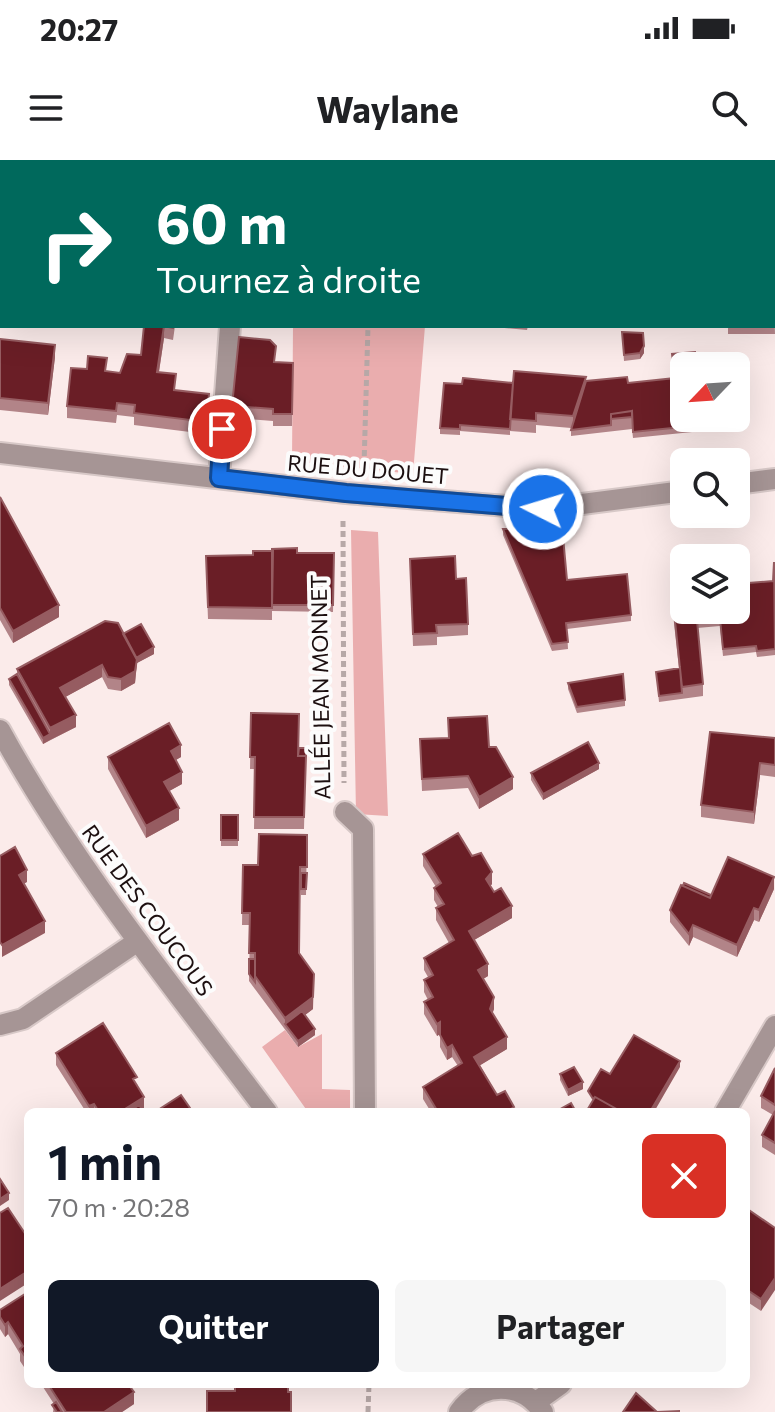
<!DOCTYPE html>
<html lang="fr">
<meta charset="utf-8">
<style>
:root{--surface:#fff;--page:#f6f6f6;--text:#202124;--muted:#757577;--accent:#111827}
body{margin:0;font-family:Commissioner,sans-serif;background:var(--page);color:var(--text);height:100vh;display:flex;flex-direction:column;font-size:30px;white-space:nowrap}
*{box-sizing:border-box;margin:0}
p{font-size:26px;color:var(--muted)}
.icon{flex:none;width:44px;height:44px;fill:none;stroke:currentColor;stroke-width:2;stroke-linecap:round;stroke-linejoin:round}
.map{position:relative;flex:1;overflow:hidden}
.panel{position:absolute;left:24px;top:948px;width:726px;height:280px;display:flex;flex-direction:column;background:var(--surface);border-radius:12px;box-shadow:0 8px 32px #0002}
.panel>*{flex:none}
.hud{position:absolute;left:0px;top:0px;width:776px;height:168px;box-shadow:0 8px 32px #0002;background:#00695c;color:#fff;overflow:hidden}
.needle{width:52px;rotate:245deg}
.fabs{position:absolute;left:670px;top:192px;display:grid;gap:16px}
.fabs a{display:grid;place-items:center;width:80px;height:80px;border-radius:12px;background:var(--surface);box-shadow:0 8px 32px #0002;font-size:40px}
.pin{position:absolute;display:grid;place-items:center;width:68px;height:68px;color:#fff;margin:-34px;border:4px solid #fff;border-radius:50%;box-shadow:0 2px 8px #0007}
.me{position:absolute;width:88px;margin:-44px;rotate:275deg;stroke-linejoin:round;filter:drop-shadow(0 0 6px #0008)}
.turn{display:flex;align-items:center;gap:28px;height:168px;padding:0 24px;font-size:36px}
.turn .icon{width:104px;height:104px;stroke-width:2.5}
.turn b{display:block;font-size:56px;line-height:68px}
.round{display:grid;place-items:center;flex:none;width:84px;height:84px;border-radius:12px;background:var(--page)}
.headline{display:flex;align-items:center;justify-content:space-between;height:136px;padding:0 24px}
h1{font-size:48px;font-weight:700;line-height:60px;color:var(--accent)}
.button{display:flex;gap:16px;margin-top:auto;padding:16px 24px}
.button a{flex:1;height:92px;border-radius:12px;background:var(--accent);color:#fff;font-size:32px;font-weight:700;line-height:92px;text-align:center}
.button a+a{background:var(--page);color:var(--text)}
.status{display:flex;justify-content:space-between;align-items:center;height:56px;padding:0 40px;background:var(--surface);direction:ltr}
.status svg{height:22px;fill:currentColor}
header{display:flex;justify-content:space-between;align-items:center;height:104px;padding:0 24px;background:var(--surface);font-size:36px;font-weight:700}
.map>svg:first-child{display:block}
</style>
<div class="status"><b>20:27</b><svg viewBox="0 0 49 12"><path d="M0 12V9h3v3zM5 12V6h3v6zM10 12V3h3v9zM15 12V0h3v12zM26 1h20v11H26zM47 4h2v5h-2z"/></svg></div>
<header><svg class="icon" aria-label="menu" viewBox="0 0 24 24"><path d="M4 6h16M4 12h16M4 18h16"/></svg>Waylane<svg class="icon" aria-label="search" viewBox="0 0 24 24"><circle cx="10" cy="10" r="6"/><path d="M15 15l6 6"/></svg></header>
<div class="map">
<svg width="775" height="1252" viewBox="0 0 775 1252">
<rect width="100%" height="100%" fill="#fbebea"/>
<!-- green -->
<path fill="#eaadae" d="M293 166H425L413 314 292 301Z
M351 370 378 372 388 656 356 654Z
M285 870 298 887 322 874V929L350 930V952H308L262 887Z"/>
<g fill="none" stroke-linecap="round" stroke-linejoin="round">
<!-- minor casing -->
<g stroke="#d7c8c7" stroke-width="24">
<path id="minor" d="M0 293 346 333 543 349 684 331
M219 318 230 166
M736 324 775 319
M0 570C74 706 174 828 267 952
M345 652 363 669 365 952
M0 865 23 859 138 781
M725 952 775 866
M536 1242 561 1224
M459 1252C481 1221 521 1221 543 1252"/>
</g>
<!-- path -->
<path stroke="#b7a8a7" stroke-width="5" stroke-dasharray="6 4" stroke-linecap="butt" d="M370 2V0
M364 306 368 166
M343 361 344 623
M368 1252 369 1224"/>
<!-- minor -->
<use href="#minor" stroke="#a69595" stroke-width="20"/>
</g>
<!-- wall -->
<path fill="#b28488" d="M2 0H70V2H2Z
M480 0H532V2H480Z
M774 134 775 174H728V166H774Z
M144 166H175L173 180 164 178 159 212 176 230 209 246 206 274 134 265V257L117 255 116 263 67 258V246L120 213 141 195Z
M482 166H528L527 170Z
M622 172 644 193 640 199 624 201Z
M0 179 55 197 48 255 0 250Z
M672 194 702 258V271L633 278 632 269 571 276V268L536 265V273L510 271V275L460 271V275L440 274V268L462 224 628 223 674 218Z
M275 202 293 203 292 266H273V261L232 258V246Z
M0 337 59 457 13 483 0 460Z
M503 369 567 420 631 455V461L567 469 568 489 552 491 503 375Z
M297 393H334L333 452 272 451V428V460L208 459 206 408 253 395Z
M410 399 468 464V475L437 477V485L413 486Z
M775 402V495L757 497 756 492 723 496 720 466 697 468 703 524V536L659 542 656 512 679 509 673 454V442L684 450 773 421Z
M123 474 154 494 137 503 135 523 121 531 108 529 102 517 65 537 76 567 43 584 9 525V519L17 514V509Z
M568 523 625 540V546L577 553 568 529Z
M251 553 299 588H306L304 669H254L255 609H250Z
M764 577H775V617L760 615 754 664 701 657V645Z
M420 579 489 587 513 629 479 649 468 628 422 631Z
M108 597H181L175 600 182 624 169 631 179 660 146 678 108 609Z
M599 609 543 640 531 620V613Z
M221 655H238V686H221Z
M307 675 306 735H301L300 719 299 793 313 849 305 855 315 875 298 887 249 821 250 765H242L243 705H258Z
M423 694 472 696 492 724 490 726 512 758 474 780 488 816 483 819 494 849 492 853 507 889 480 905 497 935 514 952H431L423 939V927L458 906 452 897 447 900 440 887V874L437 876 424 854V842L428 840 424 832V820L428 817 424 810V798L449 783 436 760V748L438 747 434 740V728L436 727 423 706Z
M774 729 759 762 754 760 737 797 693 777 689 786 670 762V750L711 735Z
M56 893 137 924 144 949 142 950 144 952H86L56 905Z
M775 908V995L762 987V975L773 955 761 948V936Z
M560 914 583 929 568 936 560 920Z
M746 1048 775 1068 761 1151 746 1141Z
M28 1132V1213L20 1201V1194L8 1174 5 1177 0 1169V1150Z
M43 1224H128L134 1244 122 1252H53L54 1244 43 1227Z"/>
<!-- shaded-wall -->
<path fill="#965c61" d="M164 166V178L157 224V212Z
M55 185V197L48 255V243Z
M644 186V193L640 199V193Z
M586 217V229L573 268V256Z
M209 234V246L206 274V262Z
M59 445V457L13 483V471Z
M154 487V494L137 503 135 523 121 531V519L134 499Z
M102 505V517L60 540V528Z
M76 555V567L50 580V568Z
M50 574V580L43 584V578Z
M181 585V597L171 603V591Z
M599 603V609L543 640V634Z
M760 603V615L754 664V652Z
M182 612V624L164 634V622Z
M513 617V629L479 649V637Z
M179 648V660L146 678V666Z
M27 710V722L19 727V715Z
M492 712V724L486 731V719Z
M774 717V729L759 762V750Z
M512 746V758L469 783V771Z
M754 748V760L737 797V785Z
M45 761V773L2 797V785Z
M693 765V777L689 786V774Z
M488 804V816L478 822V810Z
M314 814 313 849 288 868 285 864V858Z
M494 837V849L490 861V849Z
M440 862V874L437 876V864Z
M315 869V875L298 887V881Z
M507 877V889L474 909V897Z
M452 885V897L447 900V888Z
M680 901V907L654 952H651V950Z
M583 922V929L568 936V930Z
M144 937V949L139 952H120Z
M94 944V952H89V946Z
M9 1033V1040L0 1046V1039Z
M28 1111V1123L0 1141V1129Z
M775 1118V1130L761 1151V1139Z
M8 1162V1174L5 1177V1165Z
M134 1232V1244L122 1252H104Z"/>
<!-- building -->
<path fill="#6a1e26" stroke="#965c61" stroke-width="2" d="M3 0H57L47 2H3Z
M99 0H154L155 2 166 0V2H99Z
M253 0H275V2H253Z
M774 134H775V162H774Z
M144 166H173V168L164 166 157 212 176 214 174 230 209 234 206 262 134 253 135 245 117 243 116 251 67 246 71 208 87 209 88 196 107 198 105 211 120 213 127 194 141 195Z
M622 172 643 173 644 186 640 193 624 195Z
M239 177 270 180 276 186 274 202 293 203 292 254H273V249L232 246Z
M0 179 55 185 48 243 0 238Z
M695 192 696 206H684V258H702V265L633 272 632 251 611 254V265L571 270 586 221 627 217 628 223 675 218 672 194Z
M514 211 586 217 573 256 536 253V261L510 259Z
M463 218 513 223 510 269 460 265V269L440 268 444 223 462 224Z
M632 251V257L611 259V254Z
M0 337 59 445 13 471 0 448Z
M562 366 567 420 627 414 631 455 566 463 568 482 552 484 503 369Z
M297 388V393H334L333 445H272V389Z
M253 391H273L272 448 208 447 206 396 253 395Z
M455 396 456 419 466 418 468 464 436 465 437 473 413 474 410 399Z
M774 402 775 489 757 491 756 486 723 489 720 459 697 462 696 450H736V424L773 421Z
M684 440V450H696L703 524 682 527 673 442Z
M105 461 118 463 137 499 135 511 121 519 108 517 102 505 60 528 76 555 50 568 17 509Z
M141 464 154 487 136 498 123 474Z
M680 508 682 533 659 536 656 512Z
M17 514 50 574 43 578 9 519Z
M623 514 625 540 577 547 568 523Z
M251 553 299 554 298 596H306L304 657H254L255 597H250Z
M487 556 489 587H496L513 617 479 637 468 616 422 619 420 579 449 578 448 558Z
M169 563 181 585 171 591 182 612 164 622 179 648 146 666 108 597Z
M710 572 775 578V605L760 603 754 652 701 645Z
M588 582 599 603 543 634 531 613Z
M299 588H306V596H298Z
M221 655H238V680H221Z
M458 673 472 696 481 693 492 712 486 719 494 732 501 728 512 746 469 771 488 804 478 810 494 837 490 849 507 877 474 897 497 935 505 931 514 947 506 952H438L423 927 462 903 452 885 447 888 440 875V862L437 864 424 842 433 837 424 820 433 815 424 798 454 780 436 748 444 744 434 728 441 723 423 694Z
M259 674 307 675V707H300L299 793 314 814 313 837 285 858 255 816V793H249L250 753H242L243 705H258Z
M15 687 27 710 19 715 45 761 2 785 0 782V696Z
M728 697 774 717 759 750 754 748 737 785 693 765 689 774 670 750 681 725 710 738Z
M301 713H307L306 729H301Z
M684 723 711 735 710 738 683 726Z
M249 799H255V822L249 814Z
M302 851 315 869 298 881 285 864Z
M103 863 137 917 133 919 144 937 120 952H99L94 944 89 946 56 893Z
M634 875 680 901 651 950 653 952H622L595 937 593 939 588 931 601 909 610 914Z
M574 907 583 922 568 930 560 914Z
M775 908V945L761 936Z
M181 935 192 951 191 952H155Z
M595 937 622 952H586Z
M571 943 576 952H555Z
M139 945 144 952H129Z
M775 951V983L762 975Z
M0 1019 9 1033 0 1039Z
M8 1048 28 1078V1111L0 1129V1053Z
M746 1048 775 1068V1118L761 1139 746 1129Z
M28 1132V1201L20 1189 23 1186 8 1162 5 1165 0 1157V1150Z
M48 1224H128L134 1232 104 1252H66Z
M235 1224H288V1232H291V1252H207V1231H235Z
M636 1233 657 1252 679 1251V1252H623Z
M56 1242 62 1252H57L52 1245Z"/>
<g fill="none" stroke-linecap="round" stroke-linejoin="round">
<!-- route casing -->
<g stroke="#114b97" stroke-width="20">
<path id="route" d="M222 269 219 318 346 333 543 349"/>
</g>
<!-- route -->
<use href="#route" stroke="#1a73e8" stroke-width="14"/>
</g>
<g text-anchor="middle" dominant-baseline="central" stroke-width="8" stroke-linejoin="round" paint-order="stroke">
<!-- street labels -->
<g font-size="22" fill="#1c0f10" stroke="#fcfcfc">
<text transform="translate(368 309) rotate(5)">RUE DU DOUET</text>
<text transform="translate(320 527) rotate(-91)">ALLÉE JEAN MONNET</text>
<text transform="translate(148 750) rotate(54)">RUE DES COUCOUS</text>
</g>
</g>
</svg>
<div class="fabs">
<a><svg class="needle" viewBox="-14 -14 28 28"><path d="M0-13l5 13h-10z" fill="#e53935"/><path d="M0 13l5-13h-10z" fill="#757577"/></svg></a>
<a><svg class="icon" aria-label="search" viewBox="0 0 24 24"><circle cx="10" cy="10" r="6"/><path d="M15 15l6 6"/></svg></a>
<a><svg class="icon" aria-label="layers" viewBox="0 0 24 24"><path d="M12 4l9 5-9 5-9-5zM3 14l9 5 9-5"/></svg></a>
</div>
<div class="pin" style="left:222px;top:269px;background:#d93025"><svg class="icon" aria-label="arrive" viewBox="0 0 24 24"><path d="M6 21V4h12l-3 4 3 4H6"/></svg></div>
<svg class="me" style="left:543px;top:349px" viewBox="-20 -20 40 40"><circle r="17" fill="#1a73e8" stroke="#fff" stroke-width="3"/><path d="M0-11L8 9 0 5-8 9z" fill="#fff"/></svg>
<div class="hud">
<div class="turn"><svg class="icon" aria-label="right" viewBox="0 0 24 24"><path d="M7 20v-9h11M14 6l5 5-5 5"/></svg><div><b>60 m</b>Tournez à droite</div></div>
</div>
<section class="panel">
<div class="headline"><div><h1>1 min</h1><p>70 m · 20:28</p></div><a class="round" style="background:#d93025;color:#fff"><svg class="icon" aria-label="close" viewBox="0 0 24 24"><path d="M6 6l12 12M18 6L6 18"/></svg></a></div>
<div class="button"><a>Quitter</a><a>Partager</a></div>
</section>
</div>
